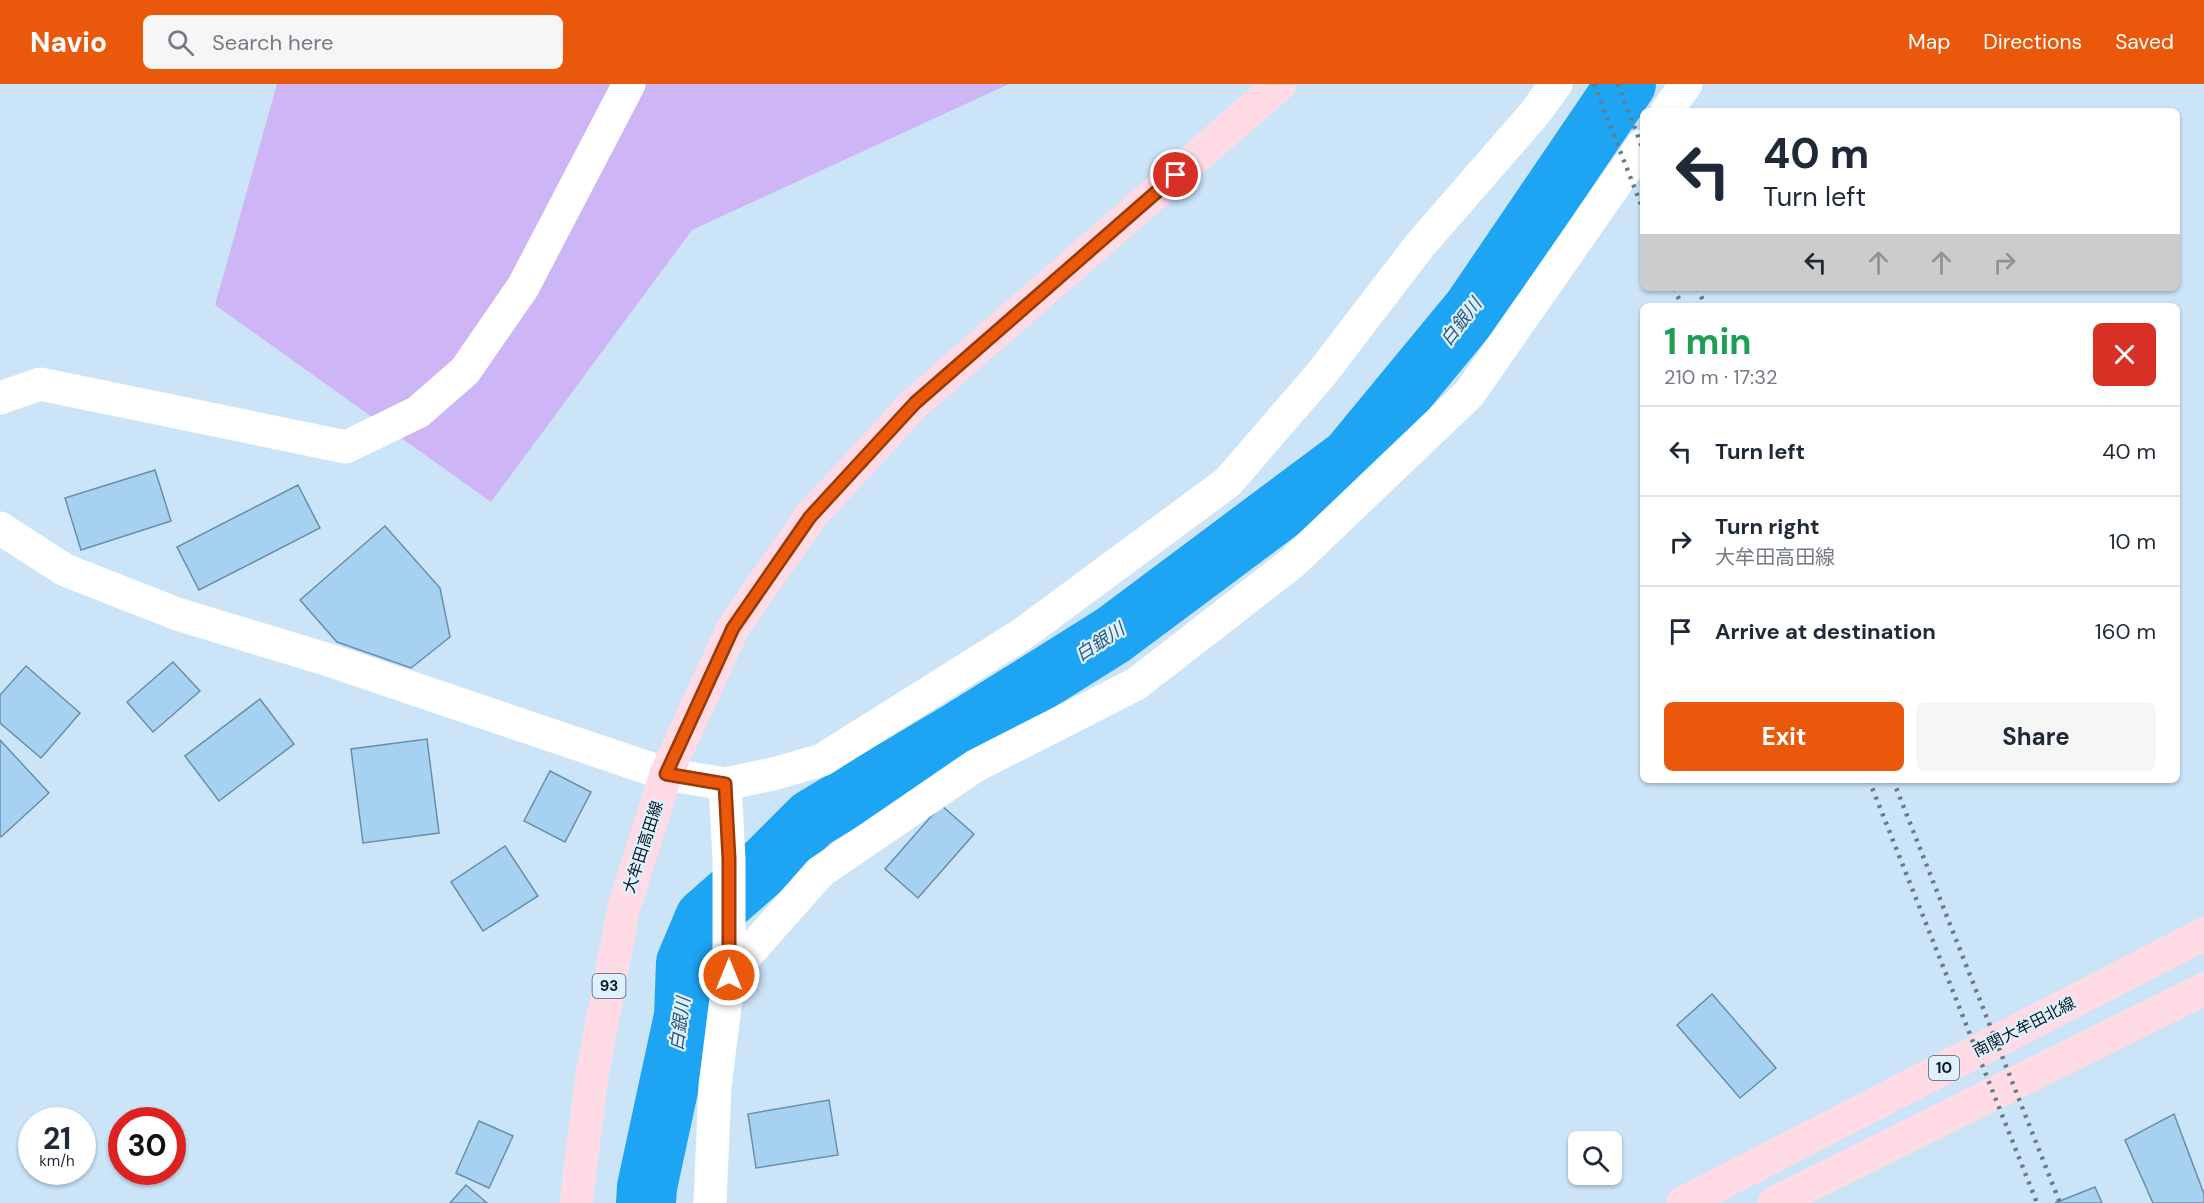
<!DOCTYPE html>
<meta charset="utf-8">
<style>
:root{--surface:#fff;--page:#f6f6f7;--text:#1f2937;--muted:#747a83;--line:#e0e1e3;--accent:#ea580c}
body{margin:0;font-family:"DM Sans","Noto Sans JP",sans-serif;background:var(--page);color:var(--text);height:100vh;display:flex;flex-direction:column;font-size:22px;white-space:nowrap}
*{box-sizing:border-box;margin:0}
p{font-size:20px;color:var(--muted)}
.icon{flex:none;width:33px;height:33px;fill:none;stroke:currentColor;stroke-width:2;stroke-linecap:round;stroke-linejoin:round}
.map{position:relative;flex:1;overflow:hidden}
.details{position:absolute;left:1640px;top:219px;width:540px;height:480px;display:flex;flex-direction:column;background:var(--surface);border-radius:9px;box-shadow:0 2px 4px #0004}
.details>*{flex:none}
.guide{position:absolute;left:1640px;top:24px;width:540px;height:183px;border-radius:9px;box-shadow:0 2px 4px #0004;background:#fff;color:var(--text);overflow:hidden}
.controls{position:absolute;left:1568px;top:1047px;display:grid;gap:12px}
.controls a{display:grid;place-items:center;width:54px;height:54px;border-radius:9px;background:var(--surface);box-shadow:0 2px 4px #0004;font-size:30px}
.speed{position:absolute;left:18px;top:1023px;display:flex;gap:12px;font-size:30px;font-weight:700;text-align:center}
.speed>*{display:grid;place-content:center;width:78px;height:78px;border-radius:50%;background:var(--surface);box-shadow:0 2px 4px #0004;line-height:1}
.speed small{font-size:15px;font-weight:400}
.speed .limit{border:9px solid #d22;background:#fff;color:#111}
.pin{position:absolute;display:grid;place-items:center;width:51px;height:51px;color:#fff;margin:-26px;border:3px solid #fff;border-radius:50%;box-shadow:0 2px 6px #0007}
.me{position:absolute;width:66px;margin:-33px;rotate:0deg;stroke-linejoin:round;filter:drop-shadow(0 0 4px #0008)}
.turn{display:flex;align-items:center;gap:21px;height:126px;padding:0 24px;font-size:27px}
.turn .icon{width:78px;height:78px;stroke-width:2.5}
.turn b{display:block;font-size:42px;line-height:51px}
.lanes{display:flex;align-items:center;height:57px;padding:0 24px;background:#0003;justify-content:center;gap:30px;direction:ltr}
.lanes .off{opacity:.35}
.round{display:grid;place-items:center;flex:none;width:63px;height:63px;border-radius:9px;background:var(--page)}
.headline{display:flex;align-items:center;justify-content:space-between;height:102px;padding:0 24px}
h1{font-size:36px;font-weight:700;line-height:45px;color:#1e9e55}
.action{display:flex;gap:12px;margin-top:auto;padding:12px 24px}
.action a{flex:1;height:69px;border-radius:9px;background:var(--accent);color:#fff;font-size:24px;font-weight:700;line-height:69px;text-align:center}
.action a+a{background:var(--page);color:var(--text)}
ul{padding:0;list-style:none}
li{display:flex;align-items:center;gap:18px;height:90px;padding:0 24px;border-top:2px solid var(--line)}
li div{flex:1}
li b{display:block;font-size:22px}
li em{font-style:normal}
header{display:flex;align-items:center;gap:36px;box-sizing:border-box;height:84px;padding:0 30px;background:var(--accent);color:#fff}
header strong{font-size:28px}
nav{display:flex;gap:33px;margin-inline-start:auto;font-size:21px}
.search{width:420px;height:54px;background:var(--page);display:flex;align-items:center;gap:15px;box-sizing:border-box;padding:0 21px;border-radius:9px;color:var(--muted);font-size:22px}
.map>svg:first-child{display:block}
</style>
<header>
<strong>Navio</strong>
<div class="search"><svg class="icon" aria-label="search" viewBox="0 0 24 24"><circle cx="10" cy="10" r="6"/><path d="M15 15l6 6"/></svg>Search here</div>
<nav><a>Map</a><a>Directions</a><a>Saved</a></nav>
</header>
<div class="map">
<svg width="2204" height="1119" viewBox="0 0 2204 1119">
<rect width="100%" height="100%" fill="#cbe4f8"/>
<!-- green -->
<path fill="#ceb5f5" d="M277 0H1009L692 146 491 418 215 221Z"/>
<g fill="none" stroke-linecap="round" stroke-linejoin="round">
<!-- river -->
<path stroke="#1da4f3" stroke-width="60" d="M646 1119 647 1103 684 932 686 879 705 834 769 778 812 735 963 645 1113 551 1350 374 1473 225 1626 0"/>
</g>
<!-- building -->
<path fill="#a7d1f1" stroke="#668fad" stroke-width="1.5" d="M155 386 171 437 81 466 65 414Z
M298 401 320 444 199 506 177 463Z
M385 442 440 504 450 553 411 584 337 558 300 516Z
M173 578 200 607 153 648 127 618Z
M26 582 80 629 41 674 0 639V611Z
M260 615 294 660 219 717 185 672Z
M427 655 439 749 363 759 351 665Z
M0 656 49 709 1 753 0 752Z
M550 687 591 708 565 758 524 737Z
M941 721 974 750 918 814 885 785Z
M505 762 538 812 483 847 451 798Z
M1712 910 1776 984 1740 1014 1677 941Z
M829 1016 838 1071 756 1084 748 1030Z
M2174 1030 2204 1110V1119H2153L2125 1056Z
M479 1037 513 1052 489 1104 456 1089Z
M466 1101 487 1119H450Z
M2095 1103 2102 1119H2055Z"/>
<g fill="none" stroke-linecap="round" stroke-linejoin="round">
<!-- minor -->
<path stroke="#fff" stroke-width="33" d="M1667 27 1686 0
M0 314 40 300 346 363 418 328 465 287 523 203 629 0
M0 444 65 486 177 530 332 577 666 690 725 700 773 690 822 676 1021 551 1228 398 1322 289 1420 161 1534 30 1556 0
M729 891 820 788 975 682 1136 600 1292 479 1469 310 1642 62
M710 1119 715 1002 729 891V775L725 700"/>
<!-- major -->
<path stroke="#ffdce5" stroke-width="33" d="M576 1119 592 991 624 823 666 690 733 544 810 433 915 319 1280 0
M1683 1119 2204 850
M1774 1119 2204 905"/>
<!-- rail -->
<path stroke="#677b8b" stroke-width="4.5" stroke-dasharray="3 6" stroke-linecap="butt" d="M1594 0 1642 123
M1618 0 1642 63
M1674 204 1682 222
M1698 204 1705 222
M1869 696 2037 1119
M1893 696 2060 1119"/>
</g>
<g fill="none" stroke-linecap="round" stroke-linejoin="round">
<!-- route casing -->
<g stroke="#983908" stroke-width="15">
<path id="route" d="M729 891V775L725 700 666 690 733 544 810 433 915 319 1176 91"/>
</g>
<!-- route -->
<use href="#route" stroke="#ea580c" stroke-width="10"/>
</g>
<g text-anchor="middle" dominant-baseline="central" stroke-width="4.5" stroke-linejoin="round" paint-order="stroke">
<!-- shield labels -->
<g fill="#dff0fe" stroke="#495a66" stroke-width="1.5">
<rect x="592.5" y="890" width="33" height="24" rx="4.5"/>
<rect x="1929" y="972" width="30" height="24" rx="4.5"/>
</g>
<g font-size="15" font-weight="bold" fill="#091925">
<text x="609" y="902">93</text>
<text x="1944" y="984">10</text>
</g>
<!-- street labels -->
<g font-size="16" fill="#091925" stroke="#dff0fe">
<text transform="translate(643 763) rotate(-72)">大牟田高田線</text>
<text transform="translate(2024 943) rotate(-27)">南関大牟田北線</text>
</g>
<!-- water labels -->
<g font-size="18" font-style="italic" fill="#2a597a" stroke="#dff0fe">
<text transform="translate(1461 238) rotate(-52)">白銀川</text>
<text transform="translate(1100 558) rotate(-33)">白銀川</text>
<text transform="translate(680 940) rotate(-82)">白銀川</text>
</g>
</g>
</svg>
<div class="controls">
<a><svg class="icon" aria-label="search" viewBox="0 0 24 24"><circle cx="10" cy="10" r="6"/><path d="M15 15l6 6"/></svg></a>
</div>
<div class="speed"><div>21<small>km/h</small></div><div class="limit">30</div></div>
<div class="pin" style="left:1176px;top:91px;background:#d93025"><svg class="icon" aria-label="arrive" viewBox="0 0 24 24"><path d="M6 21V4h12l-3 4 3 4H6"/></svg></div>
<svg class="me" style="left:729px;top:891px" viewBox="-20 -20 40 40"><circle r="17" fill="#ea580c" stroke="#fff" stroke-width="3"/><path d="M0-11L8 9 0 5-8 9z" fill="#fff"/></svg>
<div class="guide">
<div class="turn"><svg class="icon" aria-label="left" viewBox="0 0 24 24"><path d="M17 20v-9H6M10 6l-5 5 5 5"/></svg><div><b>40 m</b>Turn left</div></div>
<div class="lanes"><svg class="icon" aria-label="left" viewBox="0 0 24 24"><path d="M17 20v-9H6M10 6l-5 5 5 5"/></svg><svg class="icon off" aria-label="ahead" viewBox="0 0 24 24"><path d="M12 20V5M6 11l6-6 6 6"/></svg><svg class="icon off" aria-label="ahead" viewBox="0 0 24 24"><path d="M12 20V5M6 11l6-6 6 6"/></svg><svg class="icon off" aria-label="right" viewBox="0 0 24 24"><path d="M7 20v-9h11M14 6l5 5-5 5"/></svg></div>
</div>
<section class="details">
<div class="headline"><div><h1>1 min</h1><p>210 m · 17:32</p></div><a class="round" style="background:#d93025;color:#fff"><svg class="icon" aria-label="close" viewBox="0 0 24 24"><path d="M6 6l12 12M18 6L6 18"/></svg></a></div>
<ul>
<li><svg class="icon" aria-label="left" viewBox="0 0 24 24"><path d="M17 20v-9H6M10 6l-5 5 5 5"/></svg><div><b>Turn left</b></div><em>40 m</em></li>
<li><svg class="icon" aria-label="right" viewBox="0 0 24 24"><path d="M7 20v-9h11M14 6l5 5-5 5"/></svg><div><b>Turn right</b><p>大牟田高田線</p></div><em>10 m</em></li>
<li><svg class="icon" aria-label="arrive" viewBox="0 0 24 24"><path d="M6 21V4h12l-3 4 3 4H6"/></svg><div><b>Arrive at destination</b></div><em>160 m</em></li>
</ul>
<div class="action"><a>Exit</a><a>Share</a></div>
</section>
</div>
